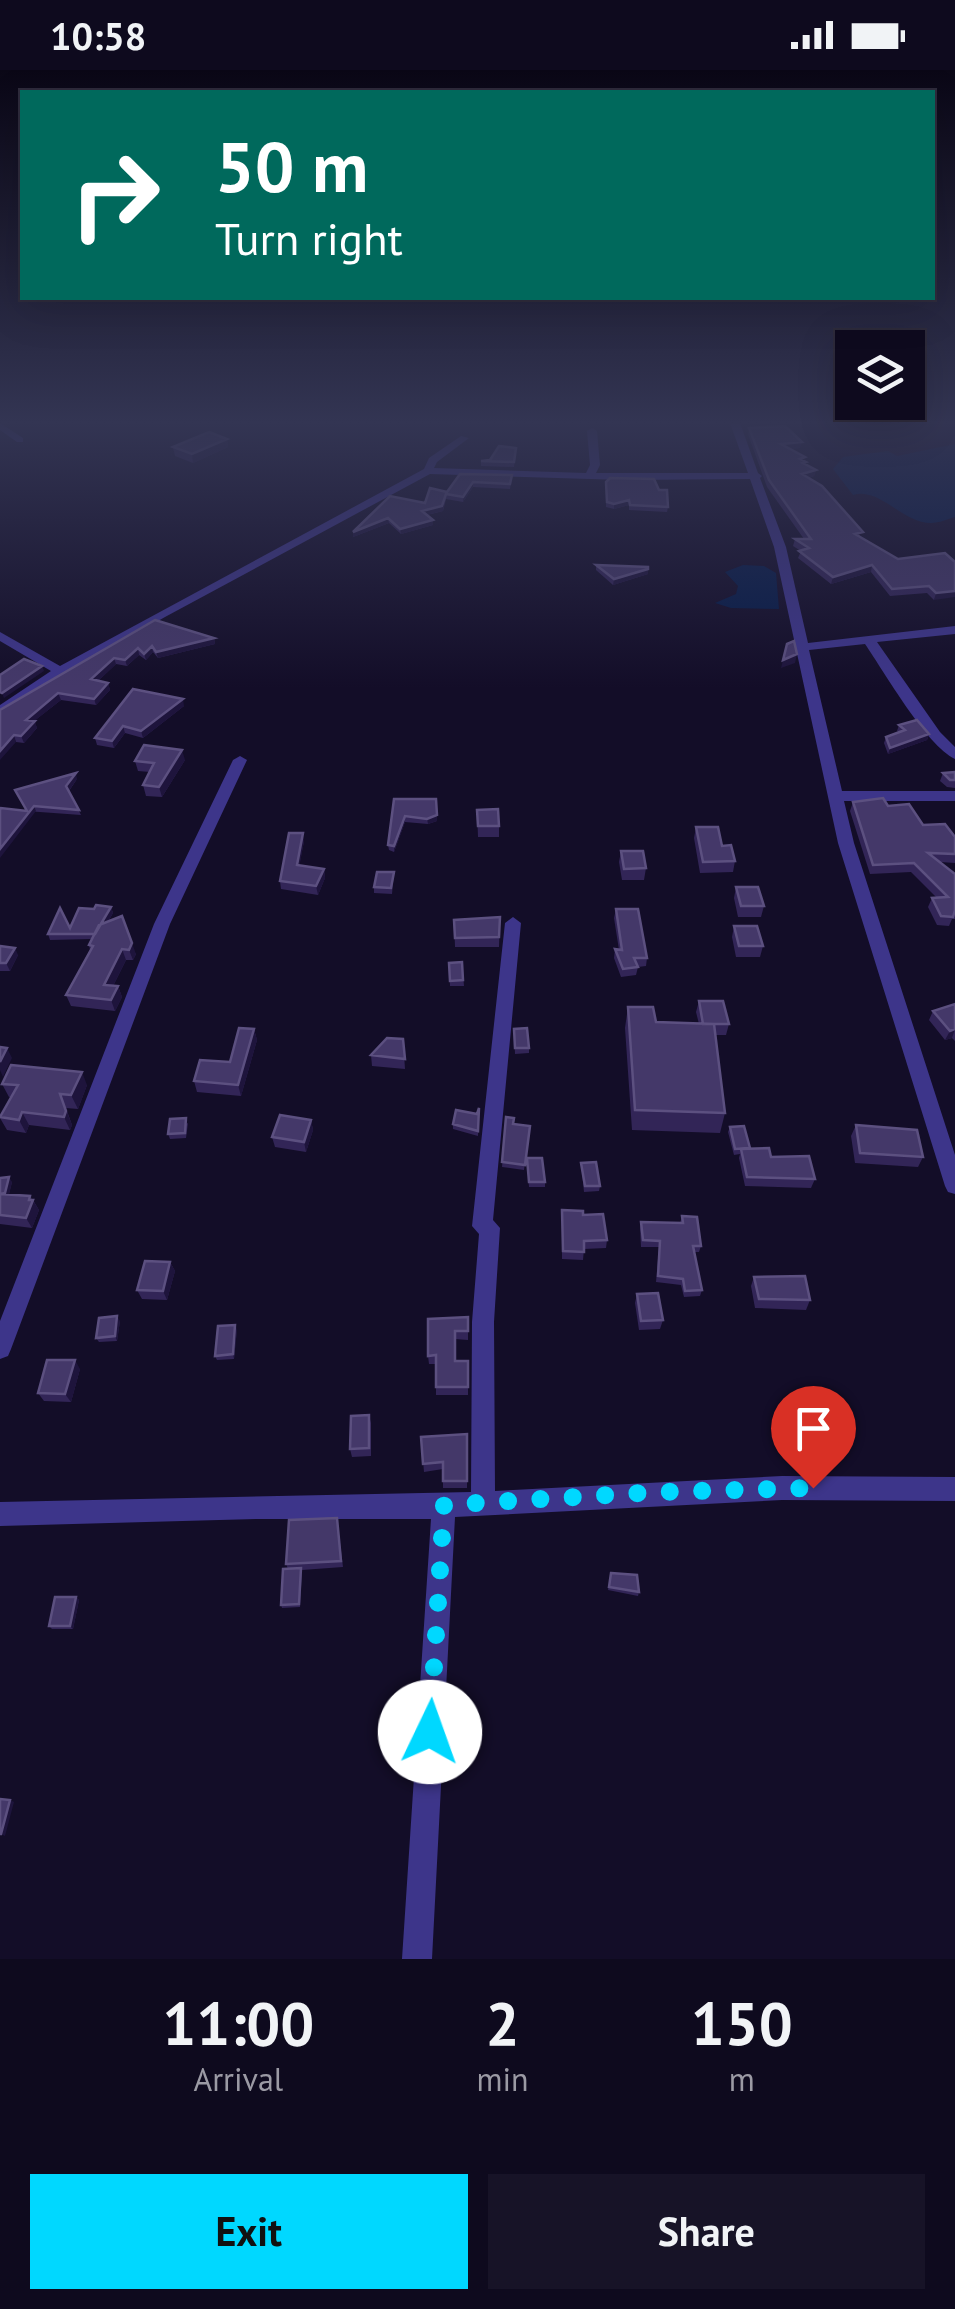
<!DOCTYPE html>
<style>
:root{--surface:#0e0a1e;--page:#171327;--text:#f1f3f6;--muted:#9b9aa4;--line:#2e2b3c;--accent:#00d8ff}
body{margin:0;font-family:"PT Sans",sans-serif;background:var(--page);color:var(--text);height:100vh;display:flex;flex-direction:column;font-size:38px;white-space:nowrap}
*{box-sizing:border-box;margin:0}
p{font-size:32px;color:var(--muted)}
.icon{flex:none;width:55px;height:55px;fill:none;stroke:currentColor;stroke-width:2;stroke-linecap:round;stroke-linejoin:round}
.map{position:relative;height:1889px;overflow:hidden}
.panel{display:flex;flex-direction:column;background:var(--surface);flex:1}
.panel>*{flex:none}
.guide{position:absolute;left:20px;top:20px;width:915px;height:210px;border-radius:0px;box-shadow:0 10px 40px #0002,0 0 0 2px var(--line);background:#00695c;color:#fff;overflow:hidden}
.tools{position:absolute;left:835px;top:260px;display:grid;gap:20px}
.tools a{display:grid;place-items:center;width:90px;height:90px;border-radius:0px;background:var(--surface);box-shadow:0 10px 40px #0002,0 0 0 2px var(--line);font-size:50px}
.pin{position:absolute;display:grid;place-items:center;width:85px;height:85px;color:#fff;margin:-102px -42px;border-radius:50% 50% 50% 0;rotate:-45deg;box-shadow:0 0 10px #0007}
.pin .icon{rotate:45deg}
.me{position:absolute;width:110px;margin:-55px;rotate:3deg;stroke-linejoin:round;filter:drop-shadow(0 0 8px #0008)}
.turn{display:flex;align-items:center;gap:35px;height:210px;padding:0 30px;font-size:45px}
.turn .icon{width:130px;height:130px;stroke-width:2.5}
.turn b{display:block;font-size:70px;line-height:85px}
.eta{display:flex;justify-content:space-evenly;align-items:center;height:170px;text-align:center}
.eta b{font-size:60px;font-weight:700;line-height:70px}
.action{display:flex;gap:20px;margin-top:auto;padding:20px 30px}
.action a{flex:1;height:115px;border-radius:0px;background:var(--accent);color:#111;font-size:40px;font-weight:700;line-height:115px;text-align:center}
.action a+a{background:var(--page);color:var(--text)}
.status{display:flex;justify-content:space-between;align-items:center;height:70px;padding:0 50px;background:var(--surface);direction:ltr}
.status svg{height:28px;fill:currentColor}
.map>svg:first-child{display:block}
</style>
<div class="status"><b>10:58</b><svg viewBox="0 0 49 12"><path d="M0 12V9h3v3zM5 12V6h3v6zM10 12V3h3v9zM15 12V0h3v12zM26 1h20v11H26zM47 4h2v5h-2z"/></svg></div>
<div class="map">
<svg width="955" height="1889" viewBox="0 0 955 1889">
<rect width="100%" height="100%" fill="#130d28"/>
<!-- water -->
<path fill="#061b48" d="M955 374V447C948 449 939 453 931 453 902 453 880 417 853 425L833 399 843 387 888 381 897 386Z
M743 495 764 496 776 503 779 539 731 538 715 533 736 524 738 516 725 502Z"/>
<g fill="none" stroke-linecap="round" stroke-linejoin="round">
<!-- minor -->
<path fill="#3d358a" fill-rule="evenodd" d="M0 353 23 368V372H17L0 360Z
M730 353H740L758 403 762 406 760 408 786 477 808 573 955 556V564L877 572 940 662 955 677V689C926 675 885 603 865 574L809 580 842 721H955V731H844L854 773 955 1085V1124L948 1122 945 1116 838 773 774 477 750 409 623 410 430 404 165 547 65 604 0 645V635L51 601 0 571V562L60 596 424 399 429 388 461 366 469 368 437 392 434 398 586 403 590 395 587 361 592 358 597 361 600 395 596 403H748Z
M240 686 247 690 170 854 11 1279 8 1286 0 1289V1251L154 854 233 690Z
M513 847 521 853 493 1150 500 1158 494 1252 495 1421 782 1406 955 1407V1431L782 1430 455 1447 432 1889H402L431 1449H258L0 1456V1432L471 1422 472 1252 479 1164 472 1156 505 853Z"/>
</g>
<!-- wall -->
<path fill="#322557" d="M749 358 800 378 790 379 806 392V395L816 400 814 406 809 408 862 468 898 489 955 492 934 530 927 523 890 526 871 502 831 514 798 488 801 481 793 476 795 469H804L767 417 748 364Z
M227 369 228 377 193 393 175 386 173 377Z
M516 378 514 397 481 396V391L490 390Z
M460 404 512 405 510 419 473 417 463 432 446 429 443 441 427 445 433 455 401 464 389 453 353 467V462L425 433 447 422Z
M606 412 668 437 667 442 629 440V435L614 439 606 437Z
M596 495 648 504 613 515 596 500Z
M155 550 214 568 215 574 158 588 153 582 146 590 139 585 127 596 116 594 98 611 108 613 110 620 96 635 61 630 34 651 37 658 24 673 16 672 0 640Z
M133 619 184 636 143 668 125 663 114 678 97 675 95 668Z
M899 655 929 664 927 670 888 684 884 673 886 667 899 662 897 661Z
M185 690 162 727 146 726 143 715 150 702 138 701 135 691Z
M955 702V718L947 717 940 711 943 703Z
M77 709 69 721 81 745 26 741Z
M394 729 437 751 428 754 405 752 394 782 389 780 388 775Z
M853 732 888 736 923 755 955 767V793L940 792 955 804V849H952L949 856 937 855 928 837 932 828 936 827 911 802 870 804 850 741Z
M477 740 499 756V767H478Z
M696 757 735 791 733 802 700 803 694 768Z
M304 771 299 796 324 799 325 808 318 825 281 819 280 811Z
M621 781 646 798 644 810H622L619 792Z
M394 802 392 824 374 823V817Z
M736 817 764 836 761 847H738L734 828Z
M111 837 113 843 108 852 136 884 133 890H126L113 916H118L122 927 115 941 71 936 66 925 90 880 89 875 92 869 50 870 48 864 70 858 94 839Z
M616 839 647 888 646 896 638 897 636 905 621 907 614 888 615 879 619 880 614 848Z
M500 847 499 877H455L454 850Z
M734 856 763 876 760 887H736L732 867Z
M0 876 18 885 10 901H0Z
M462 892 464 916H450L449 893Z
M699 931 729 954 726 965H715L725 1043 720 1063 632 1060 625 958 628 937 656 952 699 954 696 942Z
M955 934V971L952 968 945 970 929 950 933 941Z
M254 959 257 970 241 1026 197 1022 194 1011 230 992Z
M514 959 529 978V983L515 984Z
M403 969 405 999 372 996 371 985Z
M2 1014 87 1015 78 1039 66 1038 72 1055 70 1060 29 1055 26 1063 7 1060 0 1048 11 1027H9Z
M479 1038 478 1066 453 1059V1054L477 1044Z
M506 1047 513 1053 530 1056 524 1100 502 1097Z
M311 1050 313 1060 306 1082 275 1077 272 1067Z
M188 1053 186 1068 170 1069 168 1064Z
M856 1055 923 1087 918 1097 855 1093 851 1066Z
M730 1057 750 1079 815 1109 811 1118 745 1116 739 1088 740 1084 734 1085 728 1062Z
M527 1088 545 1112V1117H529Z
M581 1093 600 1116 599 1121 584 1122Z
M0 1108 12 1112 9 1124 30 1126 33 1130 39 1140 32 1158 0 1154Z
M562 1140 583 1145 607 1170 606 1178 584 1179 583 1190 562 1189Z
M682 1146 701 1176 699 1182H694L702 1220 700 1226 684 1227 681 1215 656 1212 659 1177H641L640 1158 641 1152 680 1153Z
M170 1192 175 1201 167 1230 142 1229 137 1220Z
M754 1207 810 1230 806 1240 755 1238 751 1216Z
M637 1224 663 1250 660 1259 639 1260 635 1233Z
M468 1247V1270L455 1269V1291H468V1325H436V1294H429L428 1286Z
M120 1251 117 1271 99 1272 96 1268Z
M237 1259 234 1289 217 1290 215 1286Z
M80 1299 71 1332 44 1331 38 1323Z
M369 1345 371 1353V1386L352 1387 350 1379Z
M467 1364V1418H443V1399L424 1402 421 1367Z
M337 1448 343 1497 302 1500 300 1537 282 1538 281 1535 288 1499 286 1494Z
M611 1503 639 1522 638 1526 608 1520Z
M76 1527 79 1530 73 1559H52L49 1556Z"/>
<!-- shaded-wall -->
<path fill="#1e143c" d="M227 369 228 377 193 393 192 384Z
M802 372 800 378 780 381 781 374Z
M816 400 814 406 800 411 802 404Z
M473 412V417L463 432V427Z
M446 424 443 441 422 446V441Z
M629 430V435L614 439V434Z
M388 448 389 453 353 467V462Z
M433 450V455L401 464 400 459Z
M872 495 871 502 831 514 833 507Z
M648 499V504L613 515 614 509Z
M955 521V527L934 530 936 523Z
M214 568 215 574 158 588 156 582Z
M152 576 153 582 146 590 144 584Z
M138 578 139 585 127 596 125 590Z
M797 584 795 593 781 598 783 590Z
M114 588 116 594 93 616 91 609Z
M42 596 44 601 4 628 2 623Z
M108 613 110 620 96 635 94 629Z
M58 623 61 630 28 656 26 650Z
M183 629 184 636 143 668 141 661Z
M35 651 37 658 24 673 21 666Z
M123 656 125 663 114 678 112 671Z
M929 664 927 670 888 684 890 678Z
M14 665 16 672 0 690V681Z
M182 680 185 690 162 727 159 717Z
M76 703 77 709 68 722 66 716Z
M34 736 36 741 0 788V779Z
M437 745V751L428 754 427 749Z
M405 746V752L394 782V776Z
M303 763 304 771 298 804 297 795Z
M324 799 325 808 318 825 316 816Z
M111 837 113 843 98 869 96 864Z
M132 873 136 884 133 890 129 880Z
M15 878 18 885 10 901 6 893Z
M122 879 126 890 108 926 104 915Z
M118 916 122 927 115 941 111 930Z
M254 959 257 970 241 1026 238 1015Z
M955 959 952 968 945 970 950 961Z
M7 978 12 988 3 1007 0 1000V992Z
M82 1002 87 1015 78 1039 71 1025Z
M60 1024 72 1055 70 1060 64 1047Z
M22 1042 29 1055 26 1063 19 1050Z
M311 1050 313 1060 306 1082 304 1072Z
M9 1107 12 1112 8 1128 5 1123Z
M30 1126 39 1140 32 1158 26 1148Z
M170 1192 175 1201 167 1230 163 1221Z
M117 1246 120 1251 117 1271 115 1266Z
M235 1255 237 1259 234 1289 233 1284Z
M75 1290 80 1299 71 1332 65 1324Z
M76 1527 79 1530 73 1559 70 1556Z
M10 1730 14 1732 5 1766 1 1764Z"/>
<!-- building -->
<path fill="#443869" stroke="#5c5080" stroke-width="2.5" d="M785 356 802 372 781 374 805 387 800 389 806 392 803 393 816 400 802 404 822 416 863 462 855 464 898 489 945 483 955 492V521L936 523 929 516 892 519 872 495 833 507 799 481 809 478 795 469H811L769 410 749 358Z
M209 362 227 369 192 384 173 377Z
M499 376 516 378 514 392 481 391 490 390Z
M460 404 512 405 510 414 473 412 463 427 446 424 442 436 422 441 433 450 400 459 388 448 353 462 390 426 425 433 430 418 447 422Z
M610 408 654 409 659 420H667L668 437 630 435 629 430 614 434 607 432 606 412Z
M596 495 648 497V499L614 509Z
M155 550 214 568 156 582 152 576 144 584 138 578 125 590 114 588 91 609 108 613 94 629 58 623 26 650 35 651 21 666 14 665 0 681V640Z
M794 571 797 584 783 590 787 574Z
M24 589 42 596 2 623 0 622V605Z
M133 619 183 629 141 661 123 656 112 671 95 668Z
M917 650 929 664 890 678 886 667 905 660 899 655Z
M144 675 182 680 159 717 143 715 154 693 135 691Z
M955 702V710H950L943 703Z
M76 703 66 716 79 740 34 736 0 779V740L1 738 27 741 15 720Z
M883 728 888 736 909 734 923 755 945 754 955 767V784L928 783 955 804V840L953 847 941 846 932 828 948 827 914 793 873 795 853 732Z
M394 729H436L437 745 427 749 405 746 394 776 388 775Z
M498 739 499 756H478L477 740Z
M696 757H718L722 776 731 775 735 791 703 792Z
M289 763H303L297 795 324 799 316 816 280 811Z
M621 781H643L646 798 624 799Z
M377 802H394L391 818 374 817Z
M736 817H758L764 836H741Z
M96 835 111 837 95 864H48L60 838 70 858 79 838 94 839Z
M616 839H638L647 888H634L638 897 623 899 615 879 622 880Z
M122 846 132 873 129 880 122 879 104 915 118 916 111 930 66 925 93 876 89 875 99 855Z
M500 847 499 867 455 868 454 850Z
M734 856H757L763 876H739Z
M0 876 15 878 6 893H0Z
M462 892 463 910 450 911 449 893Z
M699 931H723L729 954H703Z
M955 934V959L950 961 933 941Z
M628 937H653L656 952 714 954 725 1043 635 1040Z
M239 958 254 959 238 1015 194 1011 200 990 230 992Z
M527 958 529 978H515L514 959Z
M387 968 403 969 405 989 371 985Z
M0 977 7 978 0 992Z
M11 995 82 1002 71 1025 60 1024 66 1041 64 1047 22 1042 19 1050 0 1047 18 1015 2 1014Z
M479 1038 478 1061 453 1054 456 1040 477 1044Z
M280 1045 311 1050 304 1072 272 1067Z
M506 1047 514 1048 513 1054 530 1056 525 1095 502 1092Z
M186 1048 185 1063 168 1064 170 1049Z
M856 1055 917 1060 923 1087 860 1083Z
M744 1056 750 1078 735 1079 730 1057Z
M769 1078 771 1087 809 1086 815 1109 747 1107 741 1079Z
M527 1088H542L545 1112H529Z
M596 1092 600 1116H585L581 1093Z
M9 1107 5 1123 0 1124V1108Z
M0 1124 30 1126 29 1130H33L26 1148 0 1145Z
M562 1140 583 1141V1145L603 1144 607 1170 584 1171V1182L563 1181Z
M682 1146 697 1147 701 1176H693L702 1220 685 1221 683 1209 658 1206 660 1171 643 1170 641 1152 683 1153Z
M145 1191 170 1192 163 1221 137 1220Z
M805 1206 810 1230 759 1229 754 1207Z
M658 1223 663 1250 641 1251 637 1224Z
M117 1246 115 1266 96 1268 99 1248Z
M468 1247V1261H455V1291H468V1317H436V1285L428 1286V1249Z
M235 1255 233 1284 215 1286 218 1256Z
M47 1290H75L65 1324 38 1323Z
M369 1345V1378L350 1379 351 1346Z
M467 1364V1411H443V1392L423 1394 421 1367Z
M337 1448 341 1491 286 1494 289 1450Z
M301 1498 299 1534 281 1535 283 1499Z
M611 1503 637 1505 639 1522 609 1517Z
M55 1527H76L70 1556H49Z
M0 1729 10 1730 1 1764H0Z"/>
<!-- sky -->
<linearGradient id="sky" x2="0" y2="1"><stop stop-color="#0a0716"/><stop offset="0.57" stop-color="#333553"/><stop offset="1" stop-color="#333553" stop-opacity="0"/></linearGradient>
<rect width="955" height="618" fill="url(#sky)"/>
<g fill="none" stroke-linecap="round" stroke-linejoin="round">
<!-- route -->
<path stroke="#00d8ff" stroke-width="18" stroke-dasharray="0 32.4" d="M430 1662 444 1435 657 1422 813 1418"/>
</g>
</svg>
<div class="tools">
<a><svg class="icon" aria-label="layers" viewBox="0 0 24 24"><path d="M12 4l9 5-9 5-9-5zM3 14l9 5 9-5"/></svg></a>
</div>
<div class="pin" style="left:813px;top:1418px;background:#d93025"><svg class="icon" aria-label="arrive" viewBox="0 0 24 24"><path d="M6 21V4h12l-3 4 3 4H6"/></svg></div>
<svg class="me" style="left:430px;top:1662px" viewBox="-20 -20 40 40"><circle r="19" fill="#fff"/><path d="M0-13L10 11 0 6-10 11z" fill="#00d8ff"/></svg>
<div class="guide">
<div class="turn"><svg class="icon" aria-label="right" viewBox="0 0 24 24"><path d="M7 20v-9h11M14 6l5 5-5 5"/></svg><div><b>50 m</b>Turn right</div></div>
</div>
</div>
<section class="panel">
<div class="eta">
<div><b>11:00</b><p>Arrival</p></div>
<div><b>2</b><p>min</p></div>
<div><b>150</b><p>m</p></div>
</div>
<div class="action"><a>Exit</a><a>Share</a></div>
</section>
